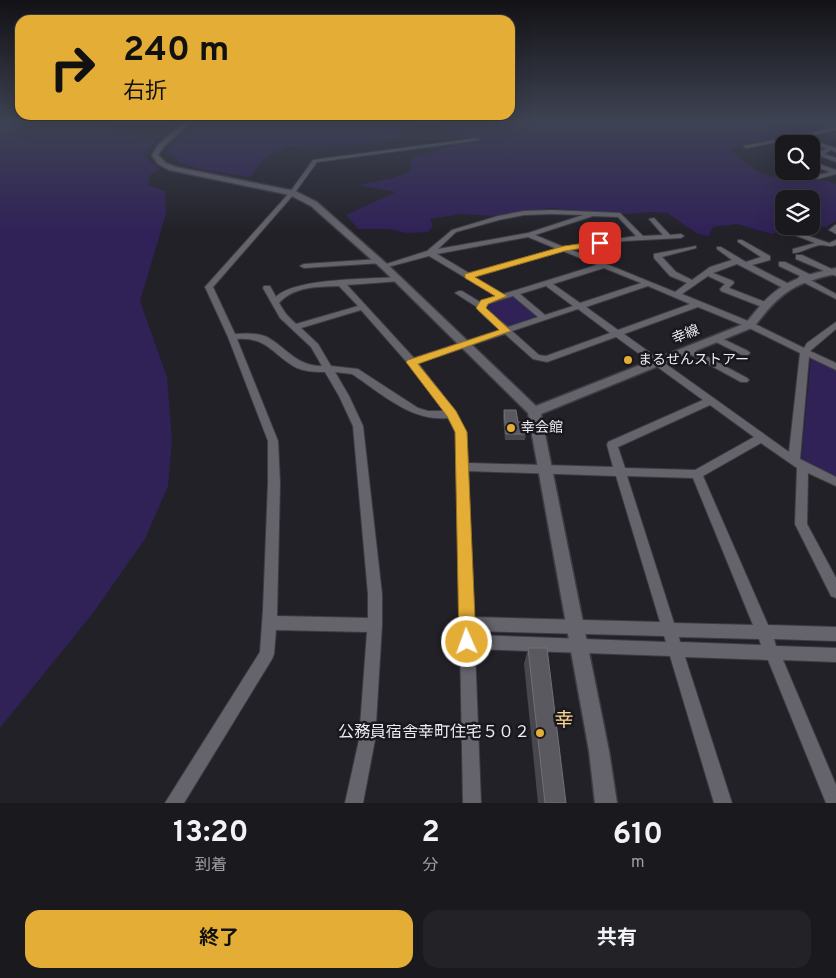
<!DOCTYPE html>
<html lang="ja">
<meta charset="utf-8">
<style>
:root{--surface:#1a191e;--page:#232227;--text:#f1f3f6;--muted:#9fa0a4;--line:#38383c;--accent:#e4ad35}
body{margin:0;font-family:Overpass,"Noto Sans JP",sans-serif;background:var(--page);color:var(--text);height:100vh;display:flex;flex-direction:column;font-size:19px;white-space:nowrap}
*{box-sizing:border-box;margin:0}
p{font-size:16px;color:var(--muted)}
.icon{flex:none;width:28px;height:28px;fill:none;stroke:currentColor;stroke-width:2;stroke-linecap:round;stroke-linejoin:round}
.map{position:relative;height:803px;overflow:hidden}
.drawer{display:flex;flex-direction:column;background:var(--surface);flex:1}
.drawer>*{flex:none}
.top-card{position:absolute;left:15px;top:15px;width:500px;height:105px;border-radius:15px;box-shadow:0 5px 20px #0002,0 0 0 1px var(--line);background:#e4ad35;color:#111;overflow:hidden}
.controls{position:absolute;left:775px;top:135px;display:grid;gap:10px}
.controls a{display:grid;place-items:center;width:45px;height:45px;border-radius:10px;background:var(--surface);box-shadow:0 5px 20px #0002,0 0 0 1px var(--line);font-size:25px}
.pin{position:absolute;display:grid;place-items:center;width:42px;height:42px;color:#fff;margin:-21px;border-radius:10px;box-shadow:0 2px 8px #0006}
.me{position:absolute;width:55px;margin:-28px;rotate:358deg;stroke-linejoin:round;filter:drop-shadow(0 0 4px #0008)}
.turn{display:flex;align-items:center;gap:18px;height:105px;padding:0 25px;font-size:22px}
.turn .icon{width:65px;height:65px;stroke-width:2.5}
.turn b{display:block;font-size:35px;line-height:42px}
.eta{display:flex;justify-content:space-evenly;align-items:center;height:85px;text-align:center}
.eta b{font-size:30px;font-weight:700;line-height:35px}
.button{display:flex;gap:10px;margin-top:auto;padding:10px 25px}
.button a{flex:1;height:58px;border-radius:15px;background:var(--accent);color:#111;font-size:20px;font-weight:700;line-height:58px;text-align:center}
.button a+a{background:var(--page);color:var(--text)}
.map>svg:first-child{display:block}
</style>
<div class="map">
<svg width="836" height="803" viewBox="0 0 836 803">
<rect width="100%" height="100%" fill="#222128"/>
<!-- green -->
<path fill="#302157" d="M0 120H91L118 131 157 141 144 153 150 162 160 169 151 174 148 185 165 191 166 214 140 301 167 377 172 441 168 486 145 539 93 613 0 728Z
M202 120H836V127L740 145 729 149C741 159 760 176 775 177 798 180 814 175 836 184V221L826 227 811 226V199H784V226H791L772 234 737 224 713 227 709 236 698 234 667 213 651 212 628 214 551 208 496 216 461 214 430 219 433 226 428 232 407 233 389 229H358L346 215 396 192 359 185 393 178 410 171 411 158 472 140 434 122 408 126 401 138 369 144 287 146 264 159 250 177 200 169 180 163 166 150 179 138 203 123Z
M513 296 537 315 538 317 509 327 505 326 485 308 487 304Z
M811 358 836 371V477L801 460Z"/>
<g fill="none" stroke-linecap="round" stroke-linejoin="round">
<!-- minor casing -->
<g stroke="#3d3c42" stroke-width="2">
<path id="minor" d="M836 128V130L803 137 836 148V152L831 150 824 154 836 158V162L818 155 811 157V153L827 149 797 138 746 148 743 146Z
M478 138 480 140 317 162 294 194 213 287 235 334C245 333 258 333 267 337 287 348 296 366 322 366L311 347 280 318 263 288 264 286H270L276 297C293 278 371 279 398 277L402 279 401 281 347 285 414 358 500 330 478 310 477 307 455 293 459 291H462L480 302 496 296 429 256 384 268 380 266 427 251 452 230 498 216 524 211 552 210 620 213 643 236 663 235 649 219 654 218 670 235 681 234 684 236 681 238 624 241 572 250 675 292 687 283 670 276 654 258V254L696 246V248L662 257 676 272 692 280 710 267 732 260 717 249V247H721L746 262 761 257 738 242V240H742L770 256V260L752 265 789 284V288H783L737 264 713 273 733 281 734 283 729 288 768 303V307H762L721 291 720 289 725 284 708 276 682 294 753 323 804 348 807 343 836 322V329L810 351 836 363V370L809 357 800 459 836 477V486L808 473 807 524 836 578V598L831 596 795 524 797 468 761 443 703 476 768 625 836 627V641L774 639 776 646 836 648V662L783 660 836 785V803H826L768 660 685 657 732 803H714L670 656 475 649 481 803H463L456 432 448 418C411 422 381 393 352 374L335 372 349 396 363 426 382 594V625L375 740 363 803H345L359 740 367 632 276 630 274 654 272 659 184 803H165L260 652 263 610 268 483V441L228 337 205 287 290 192 313 160ZM552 214 583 215 528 233 438 249 456 232 499 220 524 215ZM593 216 618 217 636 236 564 247 535 235ZM528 237 557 249 469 273 437 254ZM563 251 597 265 503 294 474 277ZM604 268 641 283 580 303 553 284ZM339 286 358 306 296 324 286 314 279 303C294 286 318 287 339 286ZM546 286 573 306 545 315 520 294ZM648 286 690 304 618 330 586 307ZM513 296 538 317 508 327 485 308 487 304ZM698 307 747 327 800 353 789 452 624 334ZM578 309 610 333 546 356 539 355 512 331ZM361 310 419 376 444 411H428L418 408 358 369 331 366 318 344 301 328ZM505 334 533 359 547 362 616 337 703 400 608 442 607 445 613 467 468 463 466 432 456 412 418 363ZM237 339C269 337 273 356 297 368 306 372 316 372 325 372L339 396 353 426 368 594V618L277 616 280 483 278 441ZM710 405 754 437 695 470 625 468 618 447ZM468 471 616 476 660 622 474 617ZM627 476 693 478 753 625 674 623ZM474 631 664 636 666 642 474 635ZM679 637 759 639 761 645 680 642Z
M784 158V162H782L784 163V167L774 162Z
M811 161 836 170V174L818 179 797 172 806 171 818 175 830 172 811 165Z
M835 225H836V234L829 230Z
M794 231 829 243 836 240V245C830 247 829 246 823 245 814 244 803 253 793 253V249L815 243 792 234 791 233Z
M796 255H802L836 271V276L796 259Z
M379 259H382V263L304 268 300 266 304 264Z
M779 262H785L811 275 812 277 809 279 836 294V299L799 280 798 278 800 276 779 266Z
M717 336 748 351 750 353 748 355H742L714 341 713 339Z
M689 347 747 378 749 380 747 382H741L686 352 684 350 686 348Z"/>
</g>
<!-- tertiary casing -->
<g stroke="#3d3c42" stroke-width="3">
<path id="tertiary" d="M187 120H194L164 146 158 155 166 163 176 167 295 191 317 202 387 264 536 406 746 323C775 285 790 278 836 268V274C793 283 780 293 754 327L541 414 609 751 617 803H595L589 751 528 413 381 268 311 206 290 195 169 170 158 164 152 155 159 144Z"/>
</g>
<!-- minor -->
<use href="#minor" fill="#65646c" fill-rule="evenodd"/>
<!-- tertiary -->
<use href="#tertiary" fill="#65646c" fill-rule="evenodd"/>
</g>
<!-- wall -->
<path fill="#48474e" d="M504 410 518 422 526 434 525 440H505L503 416Z
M528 648 566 803H538L524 664Z"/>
<!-- building -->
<path fill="#5a5960" stroke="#717076" d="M504 410H516L518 422H525L526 434H506Z
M528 648H547L566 803H545Z"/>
<!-- sky -->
<linearGradient id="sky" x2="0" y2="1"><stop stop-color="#131216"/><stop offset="0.52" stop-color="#3e4353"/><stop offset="1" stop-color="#3e4353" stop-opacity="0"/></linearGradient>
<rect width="836" height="233" fill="url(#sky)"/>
<!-- route -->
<path fill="#e4ad35" stroke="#947022" d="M600 241 604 243 602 245 565 251 475 277 507 296 488 304 486 308 511 331 418 364 456 411 467 432 476 642 473 647 467 650 462 647 459 642 455 432 447 416 406 362 408 360 499 330 476 308 481 300 495 296 465 278V274L564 246Z"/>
<!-- markers -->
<g fill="#e4ad35" stroke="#19181e" stroke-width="2">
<circle cx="628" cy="360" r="5"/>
<circle cx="511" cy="428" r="5"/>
<circle cx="540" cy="733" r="5"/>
</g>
<g text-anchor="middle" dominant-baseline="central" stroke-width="5" stroke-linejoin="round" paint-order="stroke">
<!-- street labels -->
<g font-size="14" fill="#ecebf0" stroke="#19181e">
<text transform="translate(686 335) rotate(-22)">幸線</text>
</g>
<!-- poi labels -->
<g font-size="14" fill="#ecebf0" stroke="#19181e" text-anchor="start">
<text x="638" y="360">まるせんストアー</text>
<text x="521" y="428">幸会館</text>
</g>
<!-- near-poi labels -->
<g font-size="16" fill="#ecebf0" stroke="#19181e" text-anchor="end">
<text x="530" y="733">公務員宿舎幸町住宅５０２</text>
</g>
<!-- near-quarter labels -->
<g font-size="19" fill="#fdd78f" stroke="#19181e">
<text x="564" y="721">幸</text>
</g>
</g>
</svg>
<div class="controls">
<a><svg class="icon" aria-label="search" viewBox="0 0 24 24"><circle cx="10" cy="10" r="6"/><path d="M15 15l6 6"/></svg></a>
<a><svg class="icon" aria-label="layers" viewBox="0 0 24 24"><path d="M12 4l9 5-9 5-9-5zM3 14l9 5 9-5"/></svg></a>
</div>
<div class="pin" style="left:600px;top:243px;background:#d93025"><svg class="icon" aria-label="arrive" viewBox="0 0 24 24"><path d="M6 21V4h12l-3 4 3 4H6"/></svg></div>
<svg class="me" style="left:467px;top:642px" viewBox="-20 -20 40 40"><circle r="17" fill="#e4ad35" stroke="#fff" stroke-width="3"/><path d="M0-11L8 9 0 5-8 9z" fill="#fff"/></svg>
<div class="top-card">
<div class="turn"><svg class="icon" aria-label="right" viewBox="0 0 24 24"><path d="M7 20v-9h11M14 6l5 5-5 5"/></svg><div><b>240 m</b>右折</div></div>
</div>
</div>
<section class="drawer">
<div class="eta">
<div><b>13:20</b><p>到着</p></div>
<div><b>2</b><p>分</p></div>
<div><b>610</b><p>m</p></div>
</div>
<div class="button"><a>終了</a><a>共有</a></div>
</section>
